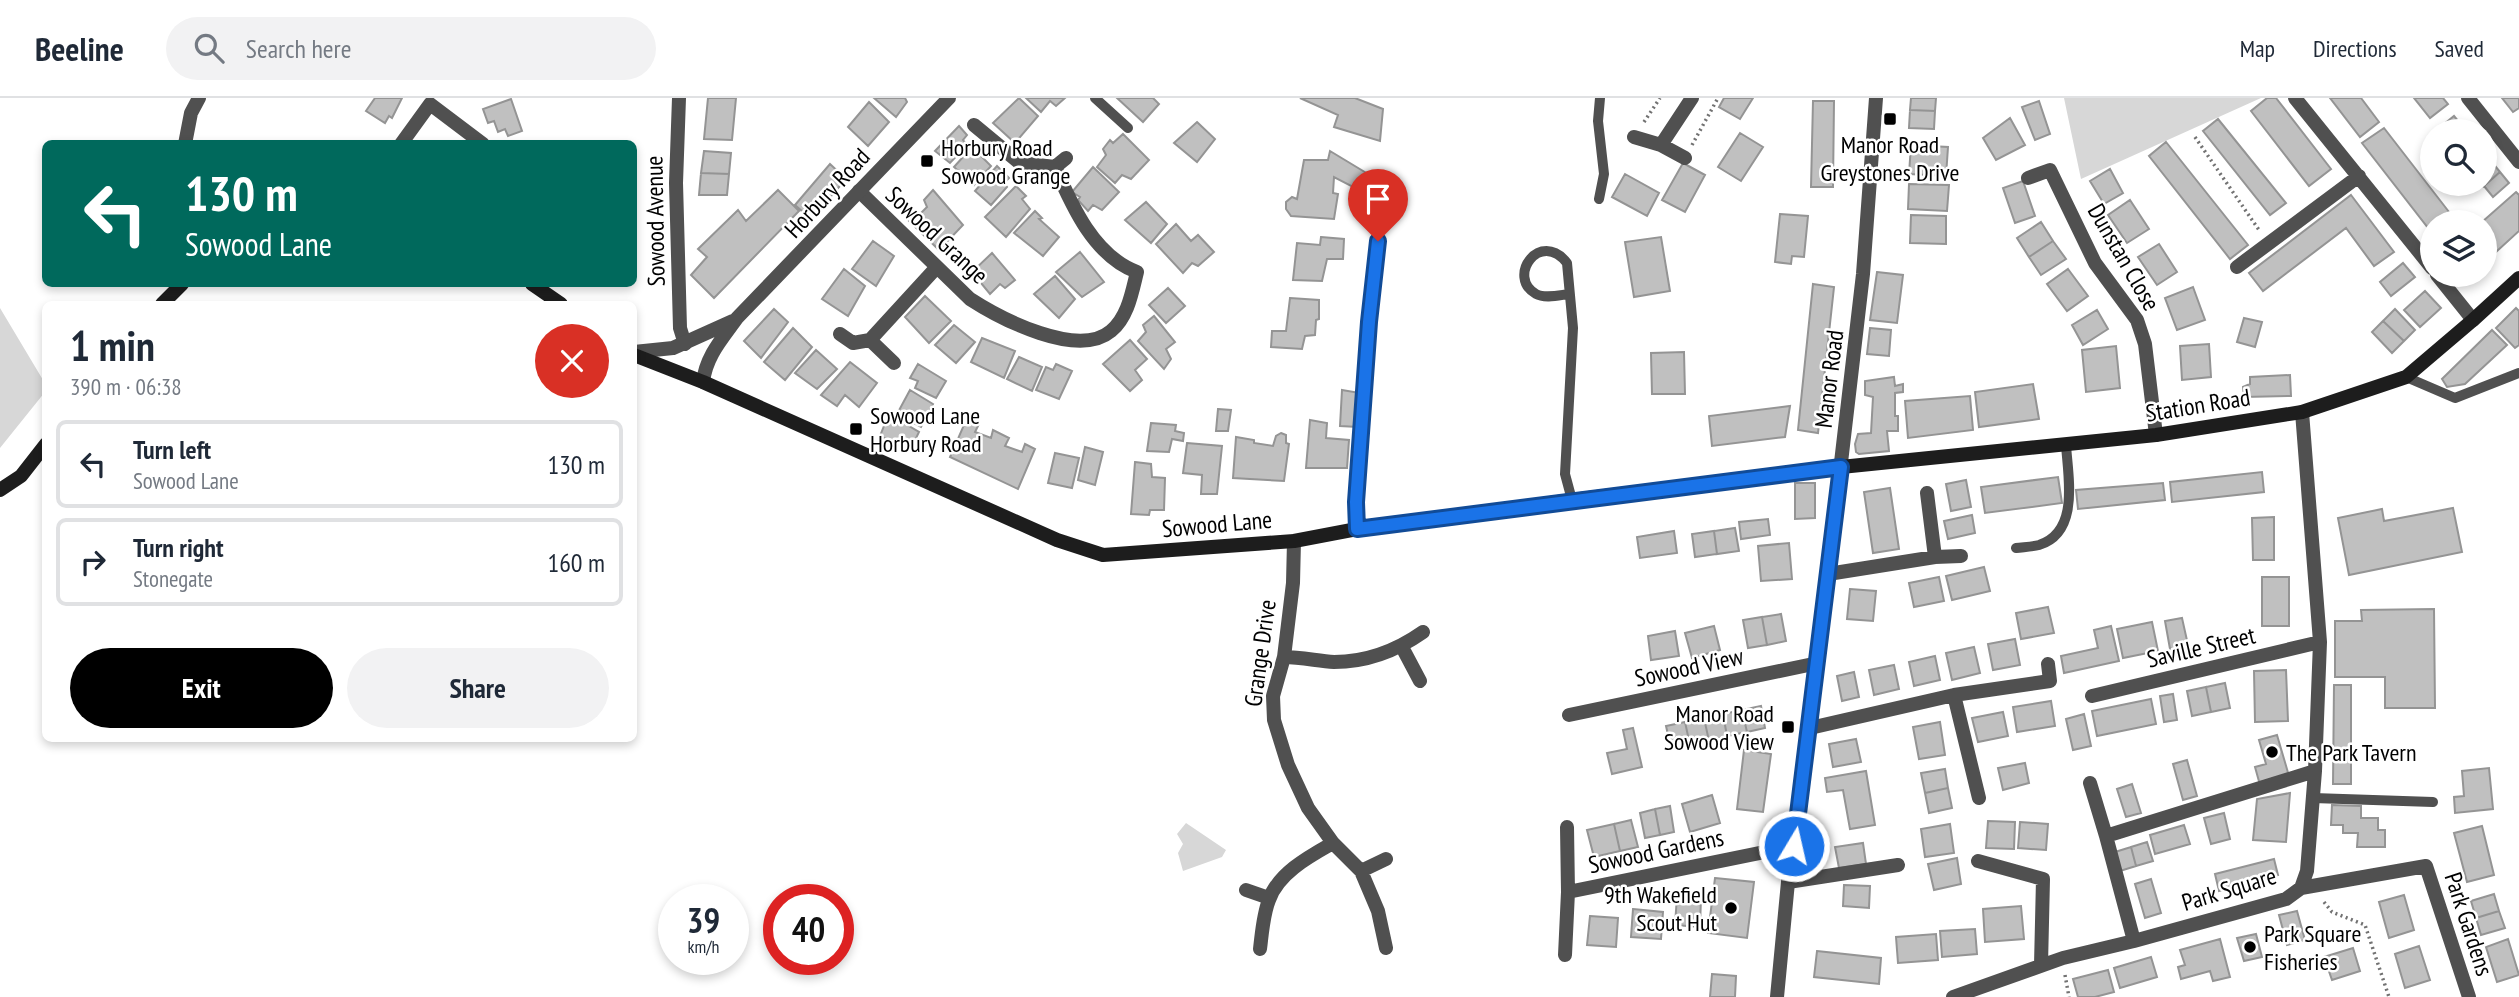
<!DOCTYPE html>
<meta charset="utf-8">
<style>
:root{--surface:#fff;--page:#f2f2f3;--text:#1f2937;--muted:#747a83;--line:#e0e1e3;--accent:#000}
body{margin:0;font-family:"PT Sans Narrow",sans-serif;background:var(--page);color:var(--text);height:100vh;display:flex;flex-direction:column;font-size:26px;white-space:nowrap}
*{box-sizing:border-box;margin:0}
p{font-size:23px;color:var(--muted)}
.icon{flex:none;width:38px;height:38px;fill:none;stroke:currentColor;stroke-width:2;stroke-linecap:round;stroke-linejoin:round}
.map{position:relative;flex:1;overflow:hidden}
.panel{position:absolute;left:42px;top:203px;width:595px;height:441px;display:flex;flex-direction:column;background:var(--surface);border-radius:10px;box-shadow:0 4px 10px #0003}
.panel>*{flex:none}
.top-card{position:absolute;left:42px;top:42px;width:595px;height:147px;border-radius:10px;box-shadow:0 4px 10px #0003;background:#00695c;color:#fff;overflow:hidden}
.tools{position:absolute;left:2420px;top:21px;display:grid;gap:14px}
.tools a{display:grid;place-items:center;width:77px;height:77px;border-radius:50%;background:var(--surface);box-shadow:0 4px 10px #0003;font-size:35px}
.speed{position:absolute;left:658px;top:786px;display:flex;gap:14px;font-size:35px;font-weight:700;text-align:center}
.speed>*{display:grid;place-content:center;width:91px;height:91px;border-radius:50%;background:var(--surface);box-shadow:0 4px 10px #0003;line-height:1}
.speed small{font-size:18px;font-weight:400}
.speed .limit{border:10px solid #d22;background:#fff;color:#111}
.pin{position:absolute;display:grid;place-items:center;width:60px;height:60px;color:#fff;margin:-72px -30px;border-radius:50% 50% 50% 0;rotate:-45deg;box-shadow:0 0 7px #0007}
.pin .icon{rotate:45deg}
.me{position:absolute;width:77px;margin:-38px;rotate:9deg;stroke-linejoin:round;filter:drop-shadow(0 0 5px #0008)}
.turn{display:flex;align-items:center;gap:24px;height:147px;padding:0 28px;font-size:32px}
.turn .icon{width:91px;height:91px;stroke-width:2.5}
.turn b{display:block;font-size:49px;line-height:60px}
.round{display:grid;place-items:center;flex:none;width:74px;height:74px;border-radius:37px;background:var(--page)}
.headline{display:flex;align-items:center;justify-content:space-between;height:119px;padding:0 28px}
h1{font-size:42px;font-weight:700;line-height:52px}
.button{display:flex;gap:14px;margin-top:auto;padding:14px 28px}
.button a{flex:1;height:80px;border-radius:42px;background:var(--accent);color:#fff;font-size:28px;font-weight:700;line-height:80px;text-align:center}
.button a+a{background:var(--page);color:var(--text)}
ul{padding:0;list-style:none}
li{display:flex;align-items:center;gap:21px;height:88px;margin:0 14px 10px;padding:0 14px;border:4px solid var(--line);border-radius:10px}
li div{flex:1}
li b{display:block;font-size:26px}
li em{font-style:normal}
header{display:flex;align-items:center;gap:42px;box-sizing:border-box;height:98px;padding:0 35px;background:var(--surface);border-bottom:2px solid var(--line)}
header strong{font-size:33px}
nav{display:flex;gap:38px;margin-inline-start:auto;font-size:24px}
.search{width:490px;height:63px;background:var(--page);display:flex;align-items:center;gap:18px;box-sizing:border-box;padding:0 24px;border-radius:38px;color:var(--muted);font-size:26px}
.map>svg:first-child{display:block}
</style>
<header>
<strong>Beeline</strong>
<div class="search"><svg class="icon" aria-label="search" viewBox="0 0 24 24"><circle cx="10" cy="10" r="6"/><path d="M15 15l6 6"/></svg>Search here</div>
<nav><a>Map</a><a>Directions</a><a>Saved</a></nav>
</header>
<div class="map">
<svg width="2519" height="899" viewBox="0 0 2519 899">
<rect width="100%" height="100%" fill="#fff"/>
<!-- green -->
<path fill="#d7d7d7" d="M2064 0H2261L2081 81Z
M0 210 46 287 45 294 0 350Z
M1186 725 1226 752 1222 759 1183 773 1178 755 1183 746 1177 736Z"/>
<!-- building -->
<path fill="#c0c0c0" stroke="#949494" stroke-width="2" d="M375 0H402L392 20 389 18 385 25 366 13Z
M708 0H736L732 42 704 41Z
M874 0H905L907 4 896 19Z
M1019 0 1038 18 1015 45 993 25Z
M1026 0H1065L1056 8 1050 3 1041 14Z
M1117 0H1153L1159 6 1143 24Z
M1300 0H1355L1383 11 1380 43 1334 29 1338 17Z
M1724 0H1753L1740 21 1719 9Z
M1911 0H1936L1935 13 1910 12Z
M2267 0H2276L2331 71 2309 88 2251 13Z
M2330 0H2361L2379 24 2360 39Z
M2414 0H2443L2448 6 2430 20Z
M2502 0H2519V10L2513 14Z
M511 1 522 33 508 38 505 31 498 34 494 23 488 25 483 11Z
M1813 3H1834L1833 89H1811Z
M2039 3 2050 36 2035 42 2022 9Z
M869 4 889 24 868 48 848 29Z
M1910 12 1935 13 1934 31 1909 30Z
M2454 18 2463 29 2459 33H2439L2438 31Z
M2010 20 2025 47 1996 62 1983 40Z
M2218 21 2286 105 2270 117 2203 33Z
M1197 24 1215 41 1197 64 1174 45Z
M959 28 967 37 963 42 967 47 950 65 935 53Z
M2384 30 2456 123 2432 124V135L2362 45Z
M1740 35 1763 49 1741 83 1718 69Z
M1123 36 1149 62 1131 81 1122 77 1115 85 1097 69 1106 57 1103 51 1110 42 1113 45Z
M2166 44 2248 147 2230 161 2149 58Z
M1911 47 1948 49 1946 78 1909 76Z
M972 49 991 68 974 87 954 69Z
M704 53 731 55 729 76 701 75Z
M1330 53 1368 76 1357 91 1334 79 1333 95 1338 96 1334 121 1291 118 1286 111V104L1292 99 1297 101 1304 62H1328Z
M2491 63 2500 74 2484 88 2485 68Z
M1683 65 1705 77 1685 114 1662 102Z
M830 66 846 81 811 121 795 107Z
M997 68 1009 80 1004 85 1007 89 991 107 975 93Z
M1093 69 1119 94 1102 112 1093 107 1088 113 1078 102 1080 99 1072 94Z
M2110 71 2123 95 2104 106 2090 83Z
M2500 74 2509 85 2493 99 2484 88Z
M701 75 729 76 727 97H699Z
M1625 76 1659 95 1647 118 1612 99Z
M2023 83 2035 118 2015 125 2003 90Z
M1909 86 1949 87 1947 113 1908 111Z
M1016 88 1026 98 1022 101 1030 111 1006 139 985 119Z
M778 92 799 113 714 200 691 177 707 159 698 151 738 112 746 123Z
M933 92 963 127 939 152 907 121 915 113 919 117 927 109 924 102Z
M2516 94 2519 97V133L2485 164V124H2482Z
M2351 97 2394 154 2374 168 2346 130 2263 193 2249 175Z
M2130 102 2149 131 2127 145 2108 117Z
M1146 104 1167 126 1151 145 1125 122Z
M1035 113 1042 120 1039 121 1059 139 1043 158 1014 135Z
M1780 116 1808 118 1804 159 1792 158 1791 166 1775 164Z
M1911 117 1946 118V146L1910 145Z
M2041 124 2053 143 2029 159 2017 140Z
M1176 126 1191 143 1198 137 1214 154 1198 168 1192 165 1183 175 1156 146Z
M1321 139 1344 141 1343 161H1327L1322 183 1293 182 1297 145 1320 147Z
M1661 139 1670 193 1634 199 1625 144Z
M873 143 894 158 876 188 852 171Z
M2053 143 2066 161 2041 177 2029 159Z
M2159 146 2177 174 2157 187 2138 159Z
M1080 154 1104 184 1082 199 1056 174Z
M992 155 1015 182 1005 190 1000 186 990 196 972 174Z
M2403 165 2415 179 2391 198 2380 184Z
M844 171 865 188 848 218 822 201Z
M2068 171 2088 198 2067 213 2047 186Z
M1877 174 1903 177 1897 225 1870 222Z
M1055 178 1075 201 1059 220 1034 196Z
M1813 186 1834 189 1818 335 1798 332Z
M2193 189 2205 222 2177 232 2165 200Z
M1168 190 1185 208 1166 225 1149 207Z
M2425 193 2441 210 2420 229 2404 212Z
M925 198 951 223 929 245 905 219Z
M1290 200 1319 202V221L1316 222 1315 237 1305 238 1302 251 1271 249 1272 233H1286Z
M2516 210 2519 213V247L2515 250 2496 230Z
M774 211 788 224 761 260 744 243Z
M2395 211 2415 232 2404 243 2383 223Z
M2097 212 2108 231 2083 247 2072 227Z
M1154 218 1175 244 1166 251 1171 261 1164 271 1138 243 1146 234 1143 227Z
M2244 220 2262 224 2255 249 2237 244Z
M2383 223 2404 243 2392 255 2372 234Z
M954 227 975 244 956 265 935 247Z
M793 230 812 249 785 282 764 264Z
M1870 230 1891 232 1889 258 1867 256Z
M2492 232 2507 247 2465 286 2447 289 2442 281Z
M982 240 1015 253 1004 280 971 264Z
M1130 242 1147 261 1135 272 1142 282 1130 293 1103 266Z
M2209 246 2211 279 2182 282 2180 248Z
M2116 248 2120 290 2086 294 2082 252Z
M816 252 837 271 817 291 795 275Z
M1684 254 1685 296H1652L1651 255Z
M1019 259 1042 269 1032 293 1007 281Z
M850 264 877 285 859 309 845 297 837 308 821 297Z
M918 266 946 283 936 300 915 290 918 283 910 280Z
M1056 266 1072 273 1059 301 1036 292 1046 269 1053 272Z
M2290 277 2291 298 2244 299 2243 289 2250 286V279Z
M1894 279 1895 288 1903 286V294L1895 295V318H1898V333H1887L1889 353 1859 356 1856 354 1855 346 1858 336 1871 335 1873 299 1865 297V283Z
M2033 286 2039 321 1979 329 1975 294Z
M910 292 933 306 921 329 897 316Z
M1342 292 1360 295 1358 329 1340 328Z
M1970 298 1973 332 1908 340 1905 303Z
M1790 308 1785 339 1712 348 1709 318Z
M1218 311 1231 312 1228 333H1216Z
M967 320 979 326 975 334 991 340 993 332 1009 340 1005 348 1022 354 1025 346 1035 351 1018 391 950 359Z
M897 321 919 334 910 353 880 338 886 323 896 326Z
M1310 322 1327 325 1326 340 1349 342 1347 370H1306Z
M1151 325 1176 327 1175 333 1184 335 1183 343 1172 341 1169 354 1147 353Z
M1281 335 1286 337V345L1289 346 1284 383 1233 380 1236 339 1254 342V345L1273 348 1276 338Z
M1187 345 1222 348 1217 396H1201L1202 377 1183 375Z
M1085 349 1103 354 1095 387 1078 382Z
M1055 355 1079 360 1072 390 1048 385Z
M1135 364 1151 366 1152 379 1165 380 1164 412H1150L1149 417 1131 416Z
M2262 374 2264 394 2172 404 2170 384Z
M2058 379 2062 405 1985 415 1981 389Z
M1966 382 1971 409 1951 413 1946 386Z
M1795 385H1815V420L1795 421Z
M2163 385 2165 402 2078 411 2076 392Z
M1890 390 1899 451 1873 455 1864 394Z
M2453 410 2462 454 2349 477 2338 420 2382 411 2384 423Z
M1972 417 1975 435 1948 441 1944 423Z
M2274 419V462H2253L2252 420Z
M1768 421 1770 437 1741 441 1739 424Z
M1735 430 1739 453 1717 456 1714 433Z
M1674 433 1677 455 1640 460 1637 439Z
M1714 433 1717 456 1695 459 1692 436Z
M1789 445 1792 481 1761 483 1758 448Z
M1984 469 1990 493 1952 502 1946 478Z
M1939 479 1944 503 1914 509 1909 485Z
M2262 479H2289V528H2262Z
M1850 491 1876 493 1873 523 1847 521Z
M2048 509 2054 535 2021 541 2016 515Z
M2434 511 2435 610H2385V579H2335V523H2362L2361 512Z
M1781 516 1786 543 1767 547 1762 519Z
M1762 519 1767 547 1748 550 1743 522Z
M2182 520 2188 547 2170 551 2165 523Z
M2152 524 2158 553 2123 560 2117 531Z
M1714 528 1720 552 1692 560 1685 535Z
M2111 528 2119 563 2064 575 2061 558 2098 550 2094 532Z
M1675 533 1679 558 1651 562 1648 538Z
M2015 541 2020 567 1993 572 1988 546Z
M1974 549 1980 575 1952 582 1946 555Z
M1935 558 1940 582 1914 588 1909 564Z
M1894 567 1899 591 1874 597 1869 572Z
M2286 572 2288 623 2255 624 2254 573Z
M1854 574 1859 599 1842 603 1837 578Z
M2225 585 2230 610 2211 614 2206 589Z
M2334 587H2351V686H2333Z
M2206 589 2211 614 2192 618 2187 593Z
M2173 596 2177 622 2164 624 2160 598Z
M2151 601 2156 626 2097 638 2092 613Z
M2051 603 2055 628 2017 634 2013 609Z
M1761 608 1765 630 1747 634 1742 612Z
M1742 612 1747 634 1727 638 1723 616Z
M2003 614 2008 638 1978 644 1972 620Z
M1723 616 1727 638 1709 643 1704 620Z
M2084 616 2091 648 2073 652 2066 621Z
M1704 620 1709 643 1690 647 1685 624Z
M1685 624 1690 647 1671 650 1666 628Z
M1940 624 1945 657 1919 661 1913 629Z
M1633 630 1642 669 1612 676 1607 655 1627 651 1623 632Z
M2277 637 2289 678 2260 687 2255 669 2266 666 2259 642Z
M1856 641 1861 664 1833 669 1829 646Z
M1744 652 1771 656 1763 714 1737 711Z
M2187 662 2197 698 2183 702 2173 666Z
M2025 665 2029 685 2003 692 1998 670Z
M2489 670 2493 711 2455 715 2454 699 2464 698 2462 673Z
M1945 671 1948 690 1925 695 1921 675Z
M1866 673 1875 727 1850 731 1843 692 1827 694 1825 680Z
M2132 686 2141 715 2126 719 2117 691Z
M1948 690 1952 710 1929 715 1925 695Z
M2290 695 2286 744 2253 742 2257 701Z
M1712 697 1720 725 1690 734 1682 706Z
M2332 707 2361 708V720H2378V732H2385V749H2357L2358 735H2343V727H2331Z
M1670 708 1674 734 1660 737 1655 711Z
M1655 711 1660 737 1645 740 1640 715Z
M2224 715 2230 741 2211 746 2204 720Z
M1631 722 1638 749 1620 753 1614 726Z
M1988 723 2015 724 2014 751 1986 750Z
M2020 724 2048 726 2046 752 2018 750Z
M1614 726 1620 753 1594 759 1587 732Z
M1950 726 1954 755 1925 759 1921 731Z
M2184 727 2190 746 2155 756 2150 737Z
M2482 728 2494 777 2467 784 2454 735Z
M2147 744 2153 763 2136 768 2131 749Z
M1863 745 1866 766 1839 770 1835 749Z
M2131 749 2136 768 2120 773 2115 754Z
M1957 760 1961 786 1934 792 1928 766Z
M2274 761 2278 777 2219 793 2215 776Z
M1715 780 1754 784 1747 840 1708 835Z
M2151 781 2161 815 2145 820 2135 786Z
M1844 787 1870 788 1869 810 1843 808Z
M2494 796 2499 813 2476 820 2471 803Z
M2404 797 2414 832 2389 840 2379 804Z
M1677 798 1701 800 1700 829 1675 827Z
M2021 808 2024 841 1985 844 1983 811Z
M1633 811 1663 814 1661 841 1631 839Z
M2297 813 2305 842 2287 847 2279 817Z
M2499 813 2505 830 2481 837 2476 820Z
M1590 818 1618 820 1616 849 1587 847Z
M1975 831 1977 856 1942 859 1940 833Z
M1936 836 1938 862 1898 865 1896 839Z
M2256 836 2262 859 2244 863 2237 840Z
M2220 841 2230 879 2213 883 2210 873 2181 881 2178 869 2185 867 2180 852Z
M2508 841 2519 877 2497 884 2486 849Z
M2419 848 2430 882 2405 890 2395 856Z
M2353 850 2360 873 2332 882 2324 859Z
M1817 853 1881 860 1879 886 1814 879Z
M2151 859 2157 879 2120 890 2114 870Z
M2108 872 2114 894 2095 899H2078L2073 881Z
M1712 876 1736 878 1735 899H1710Z"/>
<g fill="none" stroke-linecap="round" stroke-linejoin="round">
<!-- path -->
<path stroke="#727272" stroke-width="3.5" stroke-dasharray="2 3.5" stroke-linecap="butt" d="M1644 24 1660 0
M2195 39 2259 132
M1692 47 1718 0
M2324 804 2332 814 2365 827 2389 899
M2065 877 2069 899"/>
<!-- service -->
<path stroke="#505050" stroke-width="10" d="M1095 0 1128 30
M1599 101 1604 76 1598 23 1600 0
M1569 196C1560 197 1545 201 1536 196 1506 179 1540 131 1567 165L1573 230 1565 376 1572 402
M2406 279 2455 300 2519 275
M2016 450C2023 449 2032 449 2039 447 2080 434 2068 379 2066 347
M2313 700 2433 704"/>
<!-- minor -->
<path stroke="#505050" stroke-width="14" d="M679 0 676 85 680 230 685 246
M2295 0 2432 170
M2468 0 2519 64
M974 27 1020 65 1055 69 1066 60
M1634 39 1661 47 1685 60
M185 46 191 15 199 0
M401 46 430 6 483 46
M1661 47 1692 0
M2028 80 2050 72 2095 165 2137 222 2145 246 2156 337
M859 93 970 201C1001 221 1078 261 1111 233 1128 219 1132 194 1137 174 1094 158 1072 108 1055 69
M2237 169 2359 78
M2437 177 2473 222
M840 236 853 245 870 242
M894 265 870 242 936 170
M1927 395 1935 459
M1357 431 1356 404 1369 224 1378 143
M1294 443 1293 485 1284 559 1273 598 1274 622 1288 667 1308 710 1333 745 1361 773 1378 813 1386 850
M1828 476 1935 459 1961 458
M1402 549 1420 583
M1284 559C1301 559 1318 563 1334 564 1368 564 1396 553 1423 534
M1954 597 1979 700
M2092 598 2320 544
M1569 617 1818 565
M1810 630 1954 597 2050 583 2048 566
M2090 685 2106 738
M1978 763 2043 781 2041 867
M1361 773 1386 761
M1788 784 1898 767
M2301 790 2426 768 2469 899
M1246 792 1269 800
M1568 794 1794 748
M2134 843 2106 738 2315 673
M1260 851C1262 835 1263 817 1269 802 1278 775 1310 758 1333 745
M1565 857 1568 794 1567 729
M1953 899 2063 860 2134 843 2286 801 2301 790 2307 773 2315 673 2320 544 2302 314"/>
<!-- tertiary -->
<path stroke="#505050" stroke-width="14" d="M634 254 673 250 733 223
M703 284C706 258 722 241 737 220L949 0
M1777 899 1788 784 1810 630 1863 176 1876 0"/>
<!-- secondary -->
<path stroke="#1d1d1d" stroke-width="14" d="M532 186 561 206
M162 206 182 186
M634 257 703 284 1057 442 1103 457 1294 443 1357 431 1572 402 1841 369 2156 337 2302 314 2406 279 2473 222 2519 180
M0 392 21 378 46 346"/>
</g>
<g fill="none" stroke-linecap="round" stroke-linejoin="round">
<!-- route casing -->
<g stroke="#114b97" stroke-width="18">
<path id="route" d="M1378 143 1369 224 1356 404 1357 431 1841 369 1794 748"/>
</g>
<!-- route -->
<use href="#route" stroke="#1a73e8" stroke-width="12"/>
</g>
<!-- markers -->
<g fill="#000" stroke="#fff" stroke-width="2.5">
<rect x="1883" y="14" width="14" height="14" rx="3.5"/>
<rect x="920" y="56" width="14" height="14" rx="3.5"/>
<rect x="849" y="324" width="14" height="14" rx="3.5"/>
<rect x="1781" y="622" width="14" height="14" rx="3.5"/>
<circle cx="2272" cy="654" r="7"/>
<circle cx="1731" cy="810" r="7"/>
<circle cx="2250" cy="849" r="7"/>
</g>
<g text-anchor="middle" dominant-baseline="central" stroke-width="5" stroke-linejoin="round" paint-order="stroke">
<!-- poi labels -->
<g font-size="24" fill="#000" stroke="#fff" text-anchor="start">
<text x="1890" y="46" text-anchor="middle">Manor Road<tspan x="1890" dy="28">Greystones Drive</tspan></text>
<text x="941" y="49">Horbury Road<tspan x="941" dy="28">Sowood Grange</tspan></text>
<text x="870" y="317">Sowood Lane<tspan x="870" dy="28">Horbury Road</tspan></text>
<text x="1774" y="615" text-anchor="end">Manor Road<tspan x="1774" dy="28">Sowood View</tspan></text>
<text x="2286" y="654">The Park Tavern</text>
<text x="1717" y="796" text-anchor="end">9th Wakefield<tspan x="1717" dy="28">Scout Hut</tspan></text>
<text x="2264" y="835">Park Square<tspan x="2264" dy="28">Fisheries</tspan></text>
</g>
<!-- street labels -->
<g font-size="24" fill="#000" stroke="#fff">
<text transform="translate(827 95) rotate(-47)">Horbury Road</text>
<text transform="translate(655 123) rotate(-91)">Sowood Avenue</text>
<text transform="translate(937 137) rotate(43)">Sowood Grange</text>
<text transform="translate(2124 159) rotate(60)">Dunstan Close</text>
<text transform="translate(1829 281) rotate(-83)">Manor Road</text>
<text transform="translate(2198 307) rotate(-9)">Station Road</text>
<text transform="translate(1217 426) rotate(-5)">Sowood Lane</text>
<text transform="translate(2201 549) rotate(-13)">Saville Street</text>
<text transform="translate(1260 555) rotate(-82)">Grange Drive</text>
<text transform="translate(1689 569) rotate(-12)">Sowood View</text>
<text transform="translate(1656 753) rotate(-12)">Sowood Gardens</text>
<text transform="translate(2229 791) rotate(-17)">Park Square</text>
<text transform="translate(2469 826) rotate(72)">Park Gardens</text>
</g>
</g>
</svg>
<div class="tools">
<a><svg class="icon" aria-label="search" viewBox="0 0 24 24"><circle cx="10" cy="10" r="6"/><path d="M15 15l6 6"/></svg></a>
<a><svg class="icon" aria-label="layers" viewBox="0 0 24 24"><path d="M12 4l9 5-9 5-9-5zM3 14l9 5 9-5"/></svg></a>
</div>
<div class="speed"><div>39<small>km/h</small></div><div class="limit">40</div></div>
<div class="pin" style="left:1378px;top:143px;background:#d93025"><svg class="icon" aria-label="arrive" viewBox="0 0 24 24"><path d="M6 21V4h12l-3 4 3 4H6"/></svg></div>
<svg class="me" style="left:1794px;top:748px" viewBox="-20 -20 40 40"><circle r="17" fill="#1a73e8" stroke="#fff" stroke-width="3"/><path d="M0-11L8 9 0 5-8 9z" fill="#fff"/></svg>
<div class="top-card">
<div class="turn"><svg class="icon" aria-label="left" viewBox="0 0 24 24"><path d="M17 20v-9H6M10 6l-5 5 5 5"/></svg><div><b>130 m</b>Sowood Lane</div></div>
</div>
<section class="panel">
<div class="headline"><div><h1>1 min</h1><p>390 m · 06:38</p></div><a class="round" style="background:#d93025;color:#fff"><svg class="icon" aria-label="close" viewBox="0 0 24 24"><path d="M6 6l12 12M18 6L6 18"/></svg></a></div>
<ul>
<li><svg class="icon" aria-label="left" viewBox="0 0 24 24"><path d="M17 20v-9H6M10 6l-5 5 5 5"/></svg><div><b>Turn left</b><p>Sowood Lane</p></div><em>130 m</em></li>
<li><svg class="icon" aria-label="right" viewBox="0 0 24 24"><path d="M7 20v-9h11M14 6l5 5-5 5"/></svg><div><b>Turn right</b><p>Stonegate</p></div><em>160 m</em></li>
</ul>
<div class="button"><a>Exit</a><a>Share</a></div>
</section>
</div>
